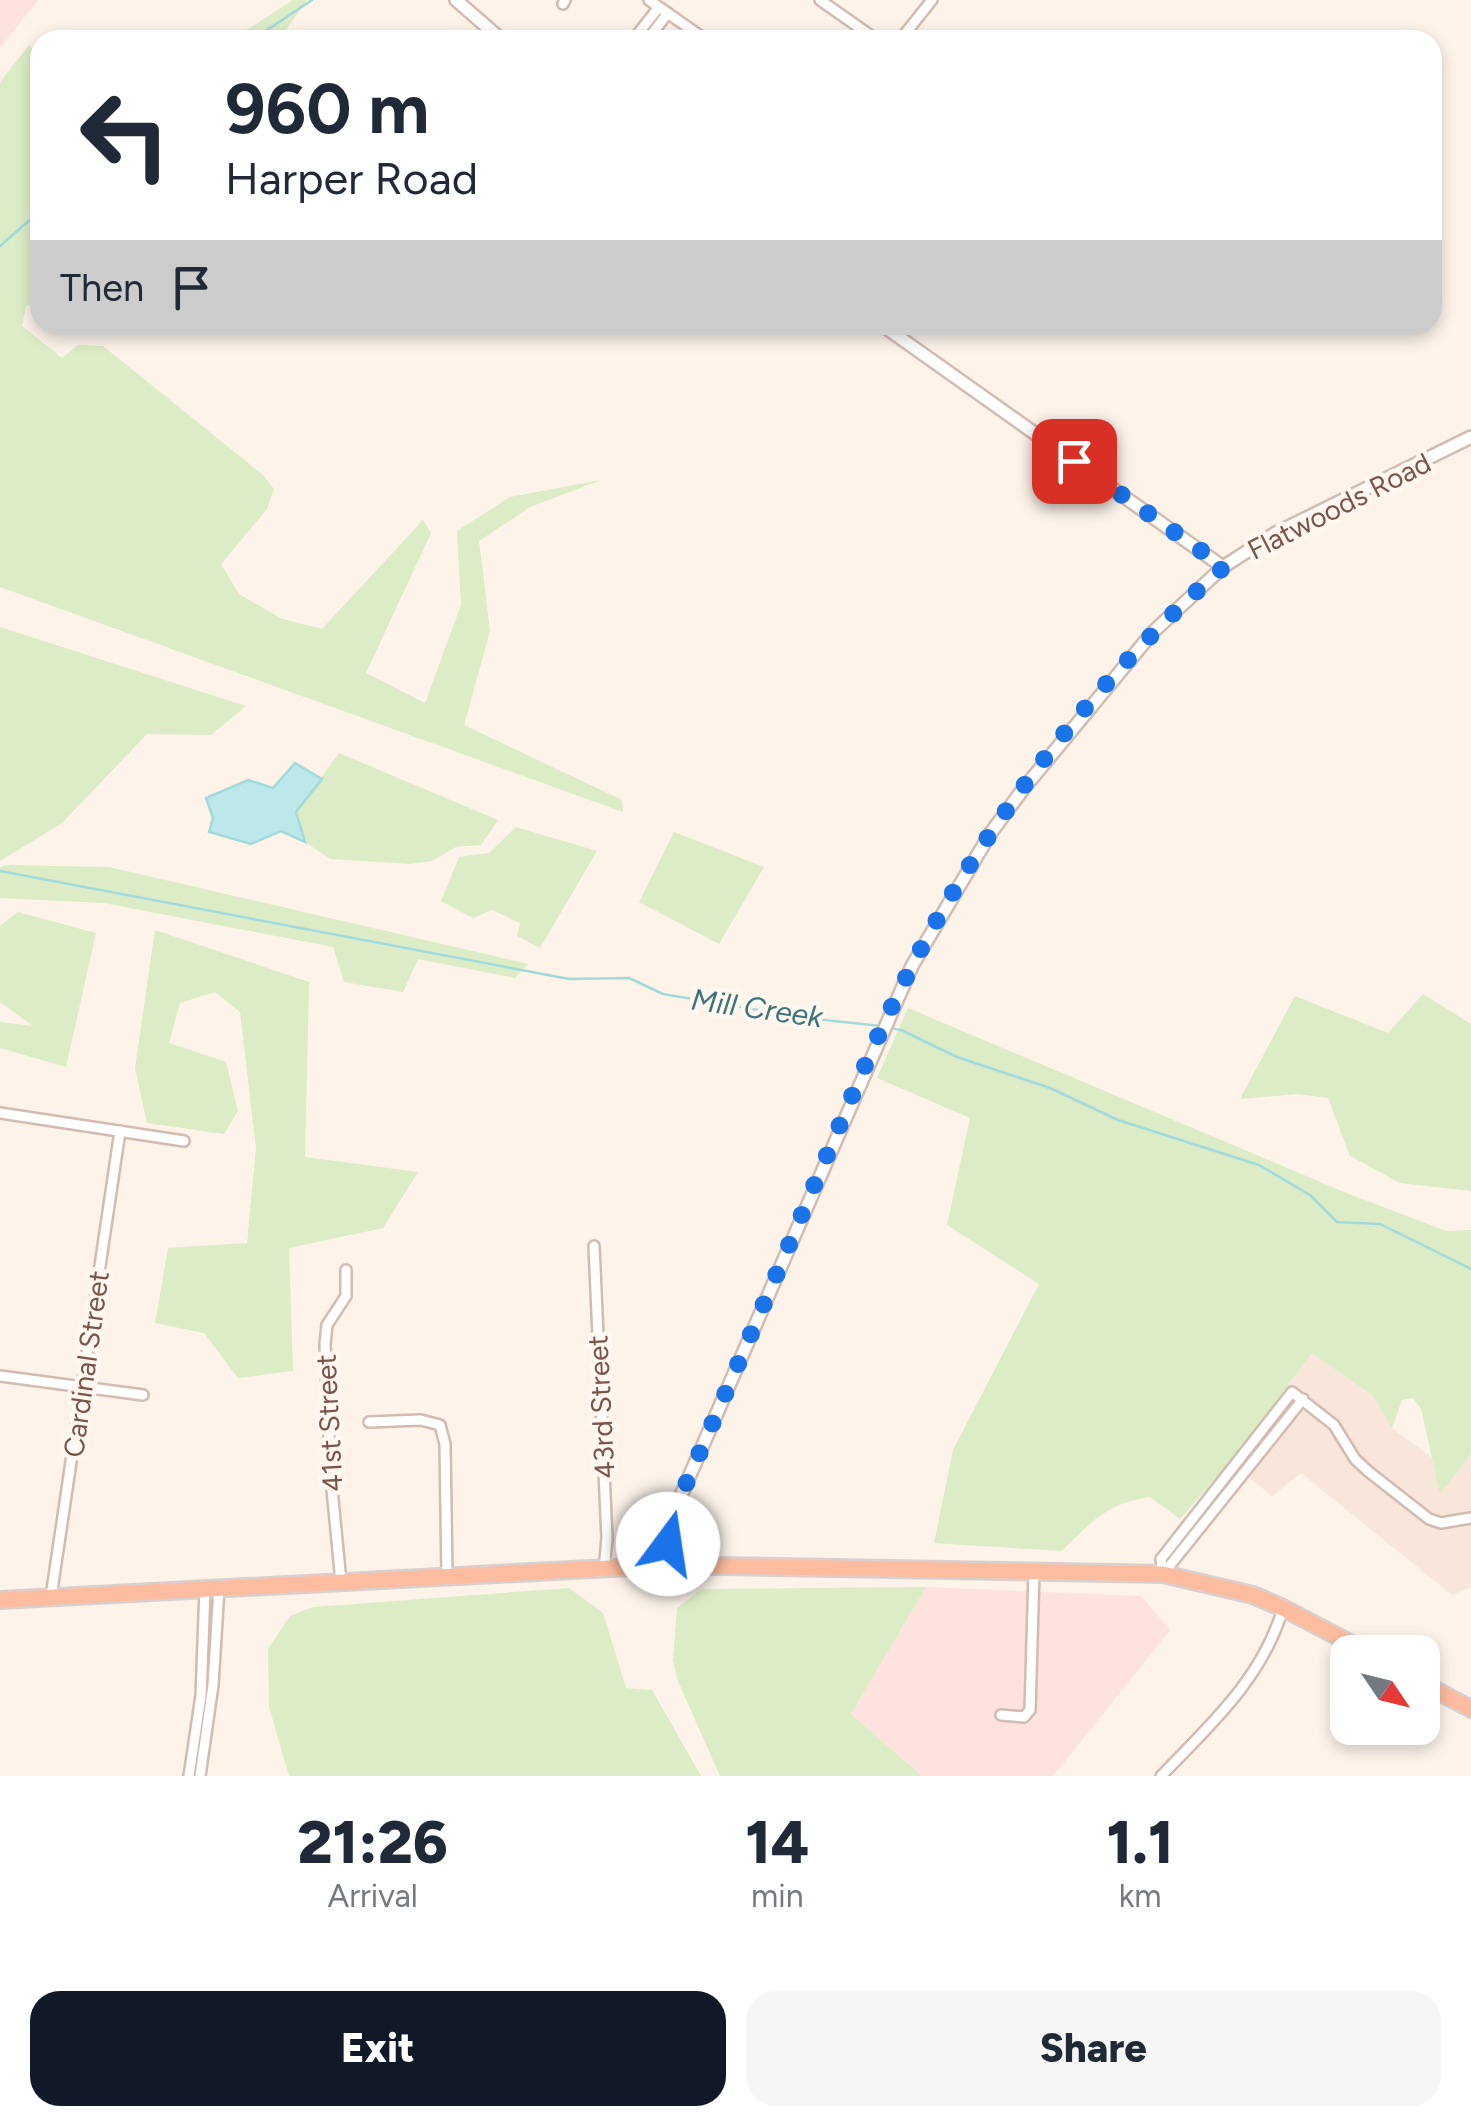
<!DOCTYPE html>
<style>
:root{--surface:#fff;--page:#f6f6f7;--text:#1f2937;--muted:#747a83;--accent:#111827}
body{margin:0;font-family:Figtree,sans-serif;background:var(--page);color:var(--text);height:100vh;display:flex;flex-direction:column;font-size:38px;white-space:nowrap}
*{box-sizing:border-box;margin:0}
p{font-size:32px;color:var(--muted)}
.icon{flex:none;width:55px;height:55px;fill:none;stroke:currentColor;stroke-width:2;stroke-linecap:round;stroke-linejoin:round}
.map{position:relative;height:1776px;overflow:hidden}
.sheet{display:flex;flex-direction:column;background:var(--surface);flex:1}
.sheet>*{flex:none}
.top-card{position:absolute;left:30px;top:30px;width:1412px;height:305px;border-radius:30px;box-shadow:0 5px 15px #0003;background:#fff;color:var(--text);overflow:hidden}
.needle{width:65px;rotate:125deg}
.buttons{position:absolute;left:1330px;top:1635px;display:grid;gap:20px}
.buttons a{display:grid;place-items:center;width:110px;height:110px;border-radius:20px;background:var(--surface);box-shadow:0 5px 15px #0003;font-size:50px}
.pin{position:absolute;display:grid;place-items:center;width:85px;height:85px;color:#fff;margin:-42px;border-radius:20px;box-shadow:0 5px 15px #0006}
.me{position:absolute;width:110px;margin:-55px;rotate:14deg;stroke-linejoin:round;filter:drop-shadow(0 0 8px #0008)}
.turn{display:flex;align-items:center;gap:35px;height:210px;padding:0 30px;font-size:45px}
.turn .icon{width:130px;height:130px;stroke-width:2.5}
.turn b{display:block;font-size:70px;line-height:85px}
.then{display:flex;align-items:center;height:95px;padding:0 30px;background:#0003;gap:20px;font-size:38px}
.eta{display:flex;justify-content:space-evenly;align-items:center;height:170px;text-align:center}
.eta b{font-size:60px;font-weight:800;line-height:70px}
.cta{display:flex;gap:20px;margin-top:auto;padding:20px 30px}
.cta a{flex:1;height:115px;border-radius:30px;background:var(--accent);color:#fff;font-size:40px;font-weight:800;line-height:115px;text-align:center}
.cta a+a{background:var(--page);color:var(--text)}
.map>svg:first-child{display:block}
</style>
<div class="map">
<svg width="1471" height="1776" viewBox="0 0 1471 1776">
<rect width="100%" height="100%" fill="#fdf3e9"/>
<!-- residential -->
<path fill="#f8e6da" d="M1312 1353 1373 1396 1392 1428 1432 1458 1440 1493 1471 1454V1587L1452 1595 1301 1473 1272 1496 1230 1462Z"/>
<!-- commercial -->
<path fill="#fee2dd" d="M0 0H38L0 48Z
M926 1587 1141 1596 1170 1630 1053 1776H922L851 1714Z"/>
<!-- green -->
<path fill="#dbecc6" d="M293 0H307L279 40H231Z
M29 45 40 57V302L26 306 22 326 62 358 78 345 103 346 263 475 274 489 267 509 221 564 239 594 282 619 322 629 423 520 431 533 366 673 425 703 461 605 457 531 510 497 601 480 530 507 479 541 490 631 464 725 622 800 623 812 0 587V82Z
M0 627 246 706 211 735 147 734 62 823 0 861Z
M339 753 498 820 481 845 456 847 432 861 410 864 330 859 305 842 296 812Z
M516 827 597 851 540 948 517 936 520 923 492 910 473 918 441 901 459 857 489 853Z
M674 832 764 867 719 944 639 902Z
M5 865 109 867 528 964 515 978 418 959 403 992 344 982 333 947 104 903 0 898V868Z
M18 912 96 933 66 1067 0 1048V1022L33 1026 0 1002V926Z
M155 930 309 982 305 1157 418 1172 383 1228 289 1248 293 1371 238 1378 204 1333 155 1323 168 1248 247 1243 256 1148 240 1012 215 992 180 1003 169 1043 226 1062 238 1111 224 1134 147 1123 135 1068Z
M1423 994 1471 1024V1191L1400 1183 1350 1156 1328 1098 1298 1094 1240 1099 1295 996 1388 1033Z
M908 1008 1344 1192 1446 1231 1471 1230V1454L1440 1494 1421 1409 1413 1398 1402 1400 1392 1428 1373 1396 1312 1353 1230 1462 1180 1519 1150 1497C1107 1503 1091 1522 1062 1551L934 1543 953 1450 1039 1284 947 1225 970 1118 877 1078Z
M926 1587 851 1714 922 1776H720L677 1679 673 1660 677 1608 701 1589Z
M569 1588 603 1613 626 1688 652 1690 701 1776H289L269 1707 268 1649 290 1616 313 1607Z"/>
<!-- water -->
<path fill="#bce8e9" stroke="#a2dadb" stroke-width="2.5" d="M295 763 322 779 296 812 305 842 281 831 251 844 209 832 213 818 206 798 248 780 273 788Z"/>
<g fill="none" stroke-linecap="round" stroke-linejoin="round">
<!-- stream -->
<path stroke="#a2dadb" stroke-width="2.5" d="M252 40 312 0
M0 246 40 211
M0 871 569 979 629 978 663 994 806 1018 881 1026
M889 1028 901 1030 957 1057 1050 1088 1118 1120 1259 1165 1310 1195 1337 1222 1380 1224 1471 1269"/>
<!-- minor casing -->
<g stroke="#d3bbb0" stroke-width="14">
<path id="minor" d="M649 0 706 40
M820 0 877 40
M563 4 565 0
M633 40 659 7
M647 40 668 13
M900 40 932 0
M0 1113 184 1141
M594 1246 607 1539 604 1569
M0 1376 143 1395
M369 1422 421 1420 440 1425 445 1444 447 1577
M1163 1574 1161 1559 1292 1392 1334 1425 1355 1459 1369 1472 1429 1519 1441 1523 1471 1518
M1163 1574 1303 1399
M341 1582 331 1479 325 1344 327 1325 346 1296V1270
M51 1597 120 1131
M1001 1715 1024 1717 1030 1710 1034 1572
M189 1776 201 1696 205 1589
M200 1776 213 1685 219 1588
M1161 1776C1210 1725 1263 1678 1283 1608"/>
</g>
<!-- tertiary casing -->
<g stroke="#d3bbb0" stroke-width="16">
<path id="tertiary" d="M456 0 502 40
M882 325 1223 567
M668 1565 669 1523 912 966 990 834 1024 788 1153 632 1223 567 1274 534 1471 437"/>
</g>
<!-- trunk casing -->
<g stroke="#dacfcd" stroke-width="20">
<path id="trunk" d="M0 1600 668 1565 1163 1574 1253 1595 1283 1608 1367 1652
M1422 1683 1471 1709"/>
</g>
<!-- minor -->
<use href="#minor" stroke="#fff" stroke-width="9"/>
<!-- tertiary -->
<use href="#tertiary" stroke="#fff" stroke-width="11"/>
<!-- trunk -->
<use href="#trunk" stroke="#fcbc9f" stroke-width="15"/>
</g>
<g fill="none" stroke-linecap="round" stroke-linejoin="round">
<!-- route -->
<path stroke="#1a73e8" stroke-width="18" stroke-dasharray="0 32.4" d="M668 1544 669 1523C719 1409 768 1295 816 1181 847 1109 876 1035 912 966 987 820 1100 674 1224 567L1074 461"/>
</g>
<g text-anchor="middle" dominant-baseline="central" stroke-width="9" stroke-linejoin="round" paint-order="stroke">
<!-- street labels -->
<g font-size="28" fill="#7a554b" stroke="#fff7f0">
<text transform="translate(1339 506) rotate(-27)">Flatwoods Road</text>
<text transform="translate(86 1364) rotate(-82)">Cardinal Street</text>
<text transform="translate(601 1407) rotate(-93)">43rd Street</text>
<text transform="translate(329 1423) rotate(-93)">41st Street</text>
</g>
<!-- water labels -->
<g font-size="30" font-style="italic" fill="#3a7678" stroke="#fff7f0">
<text transform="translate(757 1008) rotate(8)">Mill Creek</text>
</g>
</g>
</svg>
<div class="buttons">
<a><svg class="needle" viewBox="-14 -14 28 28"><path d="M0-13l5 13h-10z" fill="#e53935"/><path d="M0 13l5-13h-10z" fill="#747a83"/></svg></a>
</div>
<div class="pin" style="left:1074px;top:461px;background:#d93025"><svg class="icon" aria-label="arrive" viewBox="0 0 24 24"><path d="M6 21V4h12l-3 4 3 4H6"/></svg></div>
<svg class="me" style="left:668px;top:1544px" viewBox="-20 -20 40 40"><circle r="19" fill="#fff"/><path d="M0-13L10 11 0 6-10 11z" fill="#1a73e8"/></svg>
<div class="top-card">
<div class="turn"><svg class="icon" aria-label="left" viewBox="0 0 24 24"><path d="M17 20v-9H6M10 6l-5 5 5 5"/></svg><div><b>960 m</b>Harper Road</div></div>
<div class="then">Then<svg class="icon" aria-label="arrive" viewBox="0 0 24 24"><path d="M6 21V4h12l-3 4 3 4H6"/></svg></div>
</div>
</div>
<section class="sheet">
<div class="eta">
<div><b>21:26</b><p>Arrival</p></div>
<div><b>14</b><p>min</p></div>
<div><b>1.1</b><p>km</p></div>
</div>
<div class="cta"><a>Exit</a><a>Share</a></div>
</section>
